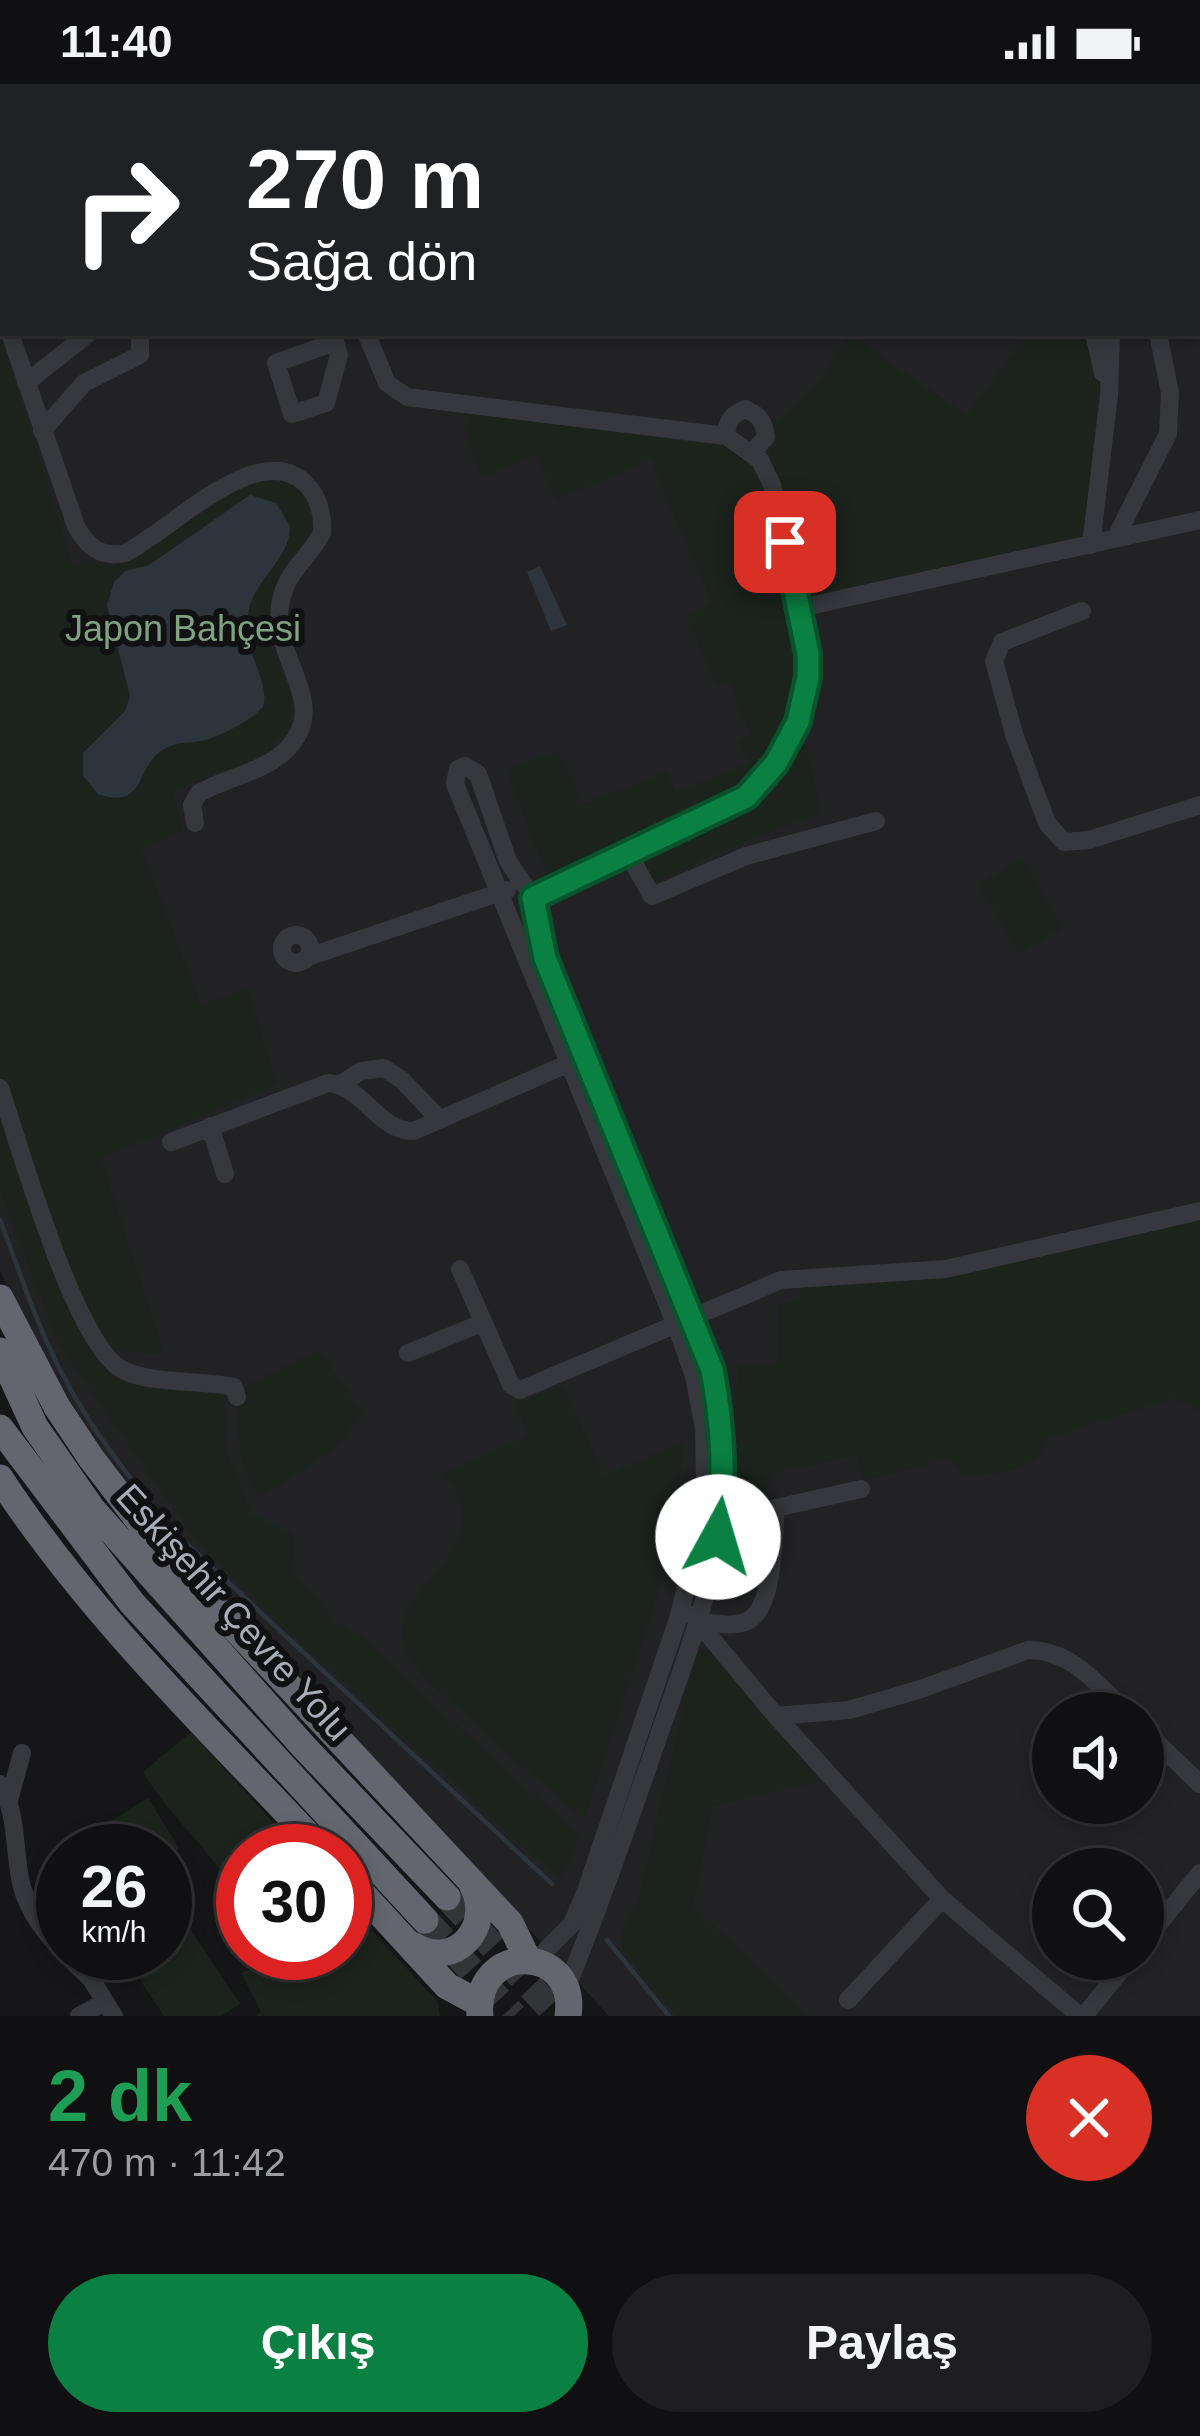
<!DOCTYPE html>
<html lang="tr">
<meta charset="utf-8">
<style>
:root{--surface:#101012;--page:#1e1e20;--text:#f1f3f6;--muted:#9c9d9f;--line:#303032;--accent:#0b8043}
body{margin:0;font-family:Helvetica,sans-serif;background:var(--page);color:var(--text);height:100vh;display:flex;flex-direction:column;font-size:45px;white-space:nowrap}
*{box-sizing:border-box;margin:0}
p{font-size:39px;color:var(--muted)}
.icon{flex:none;width:66px;height:66px;fill:none;stroke:currentColor;stroke-width:2;stroke-linecap:round;stroke-linejoin:round}
.map{position:relative;height:1932px;overflow:hidden}
.details{display:flex;flex-direction:column;background:var(--surface);flex:1}
.details>*{flex:none}
.hud{position:absolute;left:0px;top:0px;width:1200px;height:252px;box-shadow:0 6px 18px #0003,0 0 0 3px var(--line);background:#202124;color:#fff;overflow:hidden}
.controls{position:absolute;left:1032px;top:1608px;display:grid;gap:24px}
.controls a{display:grid;place-items:center;width:132px;height:132px;border-radius:50%;background:var(--surface);box-shadow:0 6px 18px #0003,0 0 0 3px var(--line);font-size:60px}
.speed{position:absolute;left:36px;top:1740px;display:flex;gap:24px;font-size:60px;font-weight:700;text-align:center}
.speed>*{display:grid;place-content:center;width:156px;height:156px;border-radius:50%;background:var(--surface);box-shadow:0 6px 18px #0003,0 0 0 3px var(--line);line-height:1}
.speed small{font-size:30px;font-weight:400}
.speed .limit{border:18px solid #d22;background:#fff;color:#111}
.pin{position:absolute;display:grid;place-items:center;width:102px;height:102px;color:#fff;margin:-51px;border-radius:24px;box-shadow:0 6px 18px #0006}
.me{position:absolute;width:132px;margin:-66px;rotate:6deg;stroke-linejoin:round;filter:drop-shadow(0 0 9px #0008)}
.turn{display:flex;align-items:center;gap:42px;height:252px;padding:0 48px;font-size:54px}
.turn .icon{width:156px;height:156px;stroke-width:2.5}
.turn b{display:block;font-size:84px;line-height:102px}
.round{display:grid;place-items:center;flex:none;width:126px;height:126px;border-radius:63px;background:var(--page)}
.summary{display:flex;align-items:center;justify-content:space-between;height:204px;padding:0 48px}
h1{font-size:72px;font-weight:800;line-height:90px;color:#1e9e55}
.action{display:flex;gap:24px;margin-top:auto;padding:24px 48px}
.action a{flex:1;height:138px;border-radius:72px;background:var(--accent);color:#fff;font-size:48px;font-weight:800;line-height:138px;text-align:center}
.action a+a{background:var(--page);color:var(--text)}
.status{display:flex;justify-content:space-between;align-items:center;height:84px;padding:0 60px;background:var(--surface);direction:ltr}
.status svg{height:33px;fill:currentColor}
.map>svg:first-child{display:block}
</style>
<div class="status"><b>11:40</b><svg viewBox="0 0 49 12"><path d="M0 12V9h3v3zM5 12V6h3v6zM10 12V3h3v9zM15 12V0h3v12zM26 1h20v11H26zM47 4h2v5h-2z"/></svg></div>
<div class="map">
<svg width="1200" height="1932" viewBox="0 0 1200 1932">
<rect width="100%" height="100%" fill="#161618"/>
<!-- built -->
<path fill="#222225" fill-rule="evenodd" d="M0 0H1200V1932H609L165 1450 98 1365 41 1273 0 1187ZM3 3H1197V249H3ZM1053 1629H1143V1719H1053ZM1053 1785H1143V1875H1053Z"/>
<!-- green -->
<path fill="#1c231d" d="M898 0H1200V94L1197 96V3Z
M1029 249H1094L1109 311 1091 461 801 524 807 593 762 697 552 805 507 687 557 666 583 720 667 688 676 708 749 679 739 656 751 651 730 599 717 603 687 531 713 520 651 376 556 416 536 371 482 394 467 353 472 322 726 352 767 386 774 340 824 293 849 251 967 331Z
M0 250 73 482 86 476 115 481 245 403C256 399 268 393 280 396 300 401 317 425 311 445 307 457 298 465 290 474 274 494 265 526 269 552 272 584 307 616 286 648 263 681 208 692 173 706L183 747 141 766 201 921 247 904 277 1000 101 1075 164 1270 92 1266 104 1281 225 1308V1365L251 1429 294 1451 292 1488 322 1517 334 1541 346 1540C370 1561 394 1576 412 1601L580 1752 559 1796 271 1532 192 1451 60 1263 0 1105Z
M804 652 821 729 748 756 651 800 638 776 754 723 777 700Z
M1022 775 1063 844 1019 869 979 800Z
M1200 1127V1327L1174 1314 1049 1354C1033 1391 997 1389 962 1392L951 1374 863 1397 857 1371 773 1390 760 1421 754 1506 737 1516 717 1513 739 1281H777L779 1221 800 1214 802 1195 915 1189Z
M319 1266 364 1330 330 1368 260 1414C236 1372 236 1351 241 1304Z
M563 1302 604 1392 683 1358 678 1430 659 1506 584 1735C541 1699 499 1663 458 1624 440 1608 418 1591 408 1569 380 1513 475 1481 462 1420 460 1410 448 1398 442 1390L528 1352 516 1320Z
M710 1564 820 1697 712 1723 693 1822 808 1932H677L622 1866V1845L637 1823 696 1569Z
M191 1648 299 1767H243V1825C219 1771 172 1737 143 1688Z
M148 1714 179 1764 165 1773V1767H63V1792L51 1774Z
M165 1807 240 1920 221 1932H164L122 1869H165Z
M345 1817 438 1918 440 1932H256L261 1928 241 1889 266 1879 263 1869H345Z"/>
<!-- water -->
<path fill="#2c353c" d="M250 411 276 419 290 442C290 476 254 495 248 529 241 567 271 596 263 623 251 636 223 651 205 656 189 660 175 656 160 668 135 686 145 726 98 710L83 692V669L125 627 130 612 107 521 114 498 125 487 149 481Z
M540 482 567 541 551 547 527 488Z"/>
<g fill="none" stroke-linecap="round" stroke-linejoin="round">
<!-- stream -->
<path stroke="#2c353c" stroke-width="4.5" d="M0 1136C17 1180 31 1225 51 1267 81 1333 126 1390 171 1445L552 1800
M607 1856 669 1932"/>
<!-- highway-tunnel -->
<path stroke="#333438" stroke-width="27" stroke-dasharray="27 14" stroke-linecap="butt" d="M447 1813 558 1932
M425 1836 514 1932"/>
<!-- minor -->
<path stroke="#37383d" stroke-width="18" d="M293 0 294 3
M432 0 433 3
M629 0V3
M827 0 828 3
M859 0 860 3
M368 3 381 0
M0 141 3 140
M1197 163 1200 162
M0 220 3 229
M10 249 76 442C87 463 101 474 125 469 169 448 256 355 304 398 319 412 323 430 322 449 310 472 289 486 282 512 264 573 338 619 283 669 260 689 224 694 198 710L192 721 195 739
M366 249 387 299 407 313 726 352 760 376 772 401 808 570 804 616 788 659 777 679 746 713 533 814
M1094 249 1103 289
M335 258 339 271 326 319 292 330 276 279Z
M26 299 89 249
M42 347 84 299 140 271V249
M726 352C727 337 731 331 745 325 760 331 764 338 766 353L753 368
M1115 455 1168 350 1170 309 1158 249
M1091 461 1109 311 1111 249
M800 524 1200 436
M1082 527 1002 558 994 577 1014 650 1047 739 1064 758 1089 756 1200 721
M629 771 652 812 746 772 876 737
M282 865a14 14 0 1 1 28 0a14 14 0 1 1-28 0Z
M308 873 507 806
M341 1000 361 987 384 984 402 996 440 1036
M0 1004C19 1059 76 1267 125 1287 153 1300 202 1296 234 1303L237 1313
M210 1042 225 1090
M171 1058 328 999C363 1001 378 1048 414 1047L574 977
M460 1185 511 1301 520 1306 781 1196 946 1185 1200 1127
M408 1269 482 1239
M692 1531 776 1632 942 1815 1080 1932
M698 1537C712 1539 731 1543 745 1538 775 1528 773 1451 776 1424L861 1405
M776 1632 849 1626 921 1605 1028 1566C1072 1566 1097 1600 1127 1629
M1143 1645 1200 1700
M0 1700C19 1732 13 1769 22 1803 29 1829 45 1848 63 1868
M9 1716 22 1669
M1143 1859 1200 1789
M64 1869 91 1895 114 1932
M535 1877 572 1840 587 1804 679 1532 699 1450 705 1397 704 1344 694 1292 676 1241 455 700 458 685 465 682 478 690 508 777 533 814 545 875 693 1234C712 1287 726 1339 724 1396 722 1481 689 1566 661 1645 631 1732 601 1819 566 1905
M848 1916 942 1815
M79 1932 103 1919
M1084 1932 1130 1875"/>
<!-- highway -->
<path stroke="#63666e" stroke-width="27" d="M0 1214 57 1323 91 1374 159 1463 510 1839 528 1876
M0 1267 35 1343 92 1425 304 1663 447 1813
M0 1344 132 1519 425 1836
M0 1394C89 1531 212 1648 323 1767
M345 1791 447 1902 479 1919
M412 1861C455 1888 495 1842 472 1800
M480 1932C473 1857 579 1860 568 1932"/>
</g>
<g fill="none" stroke-linecap="round" stroke-linejoin="round">
<!-- route casing -->
<g stroke="#07532c" stroke-width="30">
<path id="route" d="M718 1453C725 1395 723 1344 712 1286L545 874 533 814 746 713 776 679 798 638 808 593V570L785 458"/>
</g>
<!-- route -->
<use href="#route" stroke="#0b8043" stroke-width="21"/>
</g>
<g text-anchor="middle" dominant-baseline="central" stroke-width="12" stroke-linejoin="round" paint-order="stroke">
<!-- park labels -->
<g font-size="36" fill="#7fa381" stroke="#111113">
<text x="183" y="544">Japon Bahçesi</text>
</g>
<!-- street labels -->
<g font-size="36" fill="#a8adb8" stroke="#111113">
<text transform="translate(234 1528) rotate(48)">Eskişehir Çevre Yolu</text>
</g>
</g>
</svg>
<div class="controls">
<a><svg class="icon" aria-label="sound" viewBox="0 0 24 24"><path d="M4 9h4l5-4v14l-5-4H4zM17 9q2 3 0 6"/></svg></a>
<a><svg class="icon" aria-label="search" viewBox="0 0 24 24"><circle cx="10" cy="10" r="6"/><path d="M15 15l6 6"/></svg></a>
</div>
<div class="speed"><div>26<small>km/h</small></div><div class="limit">30</div></div>
<div class="pin" style="left:785px;top:458px;background:#d93025"><svg class="icon" aria-label="arrive" viewBox="0 0 24 24"><path d="M6 21V4h12l-3 4 3 4H6"/></svg></div>
<svg class="me" style="left:718px;top:1453px" viewBox="-20 -20 40 40"><circle r="19" fill="#fff"/><path d="M0-13L10 11 0 6-10 11z" fill="#0b8043"/></svg>
<div class="hud">
<div class="turn"><svg class="icon" aria-label="right" viewBox="0 0 24 24"><path d="M7 20v-9h11M14 6l5 5-5 5"/></svg><div><b>270 m</b>Sağa dön</div></div>
</div>
</div>
<section class="details">
<div class="summary"><div><h1>2 dk</h1><p>470 m · 11:42</p></div><a class="round" style="background:#d93025;color:#fff"><svg class="icon" aria-label="close" viewBox="0 0 24 24"><path d="M6 6l12 12M18 6L6 18"/></svg></a></div>
<div class="action"><a>Çıkış</a><a>Paylaş</a></div>
</section>
